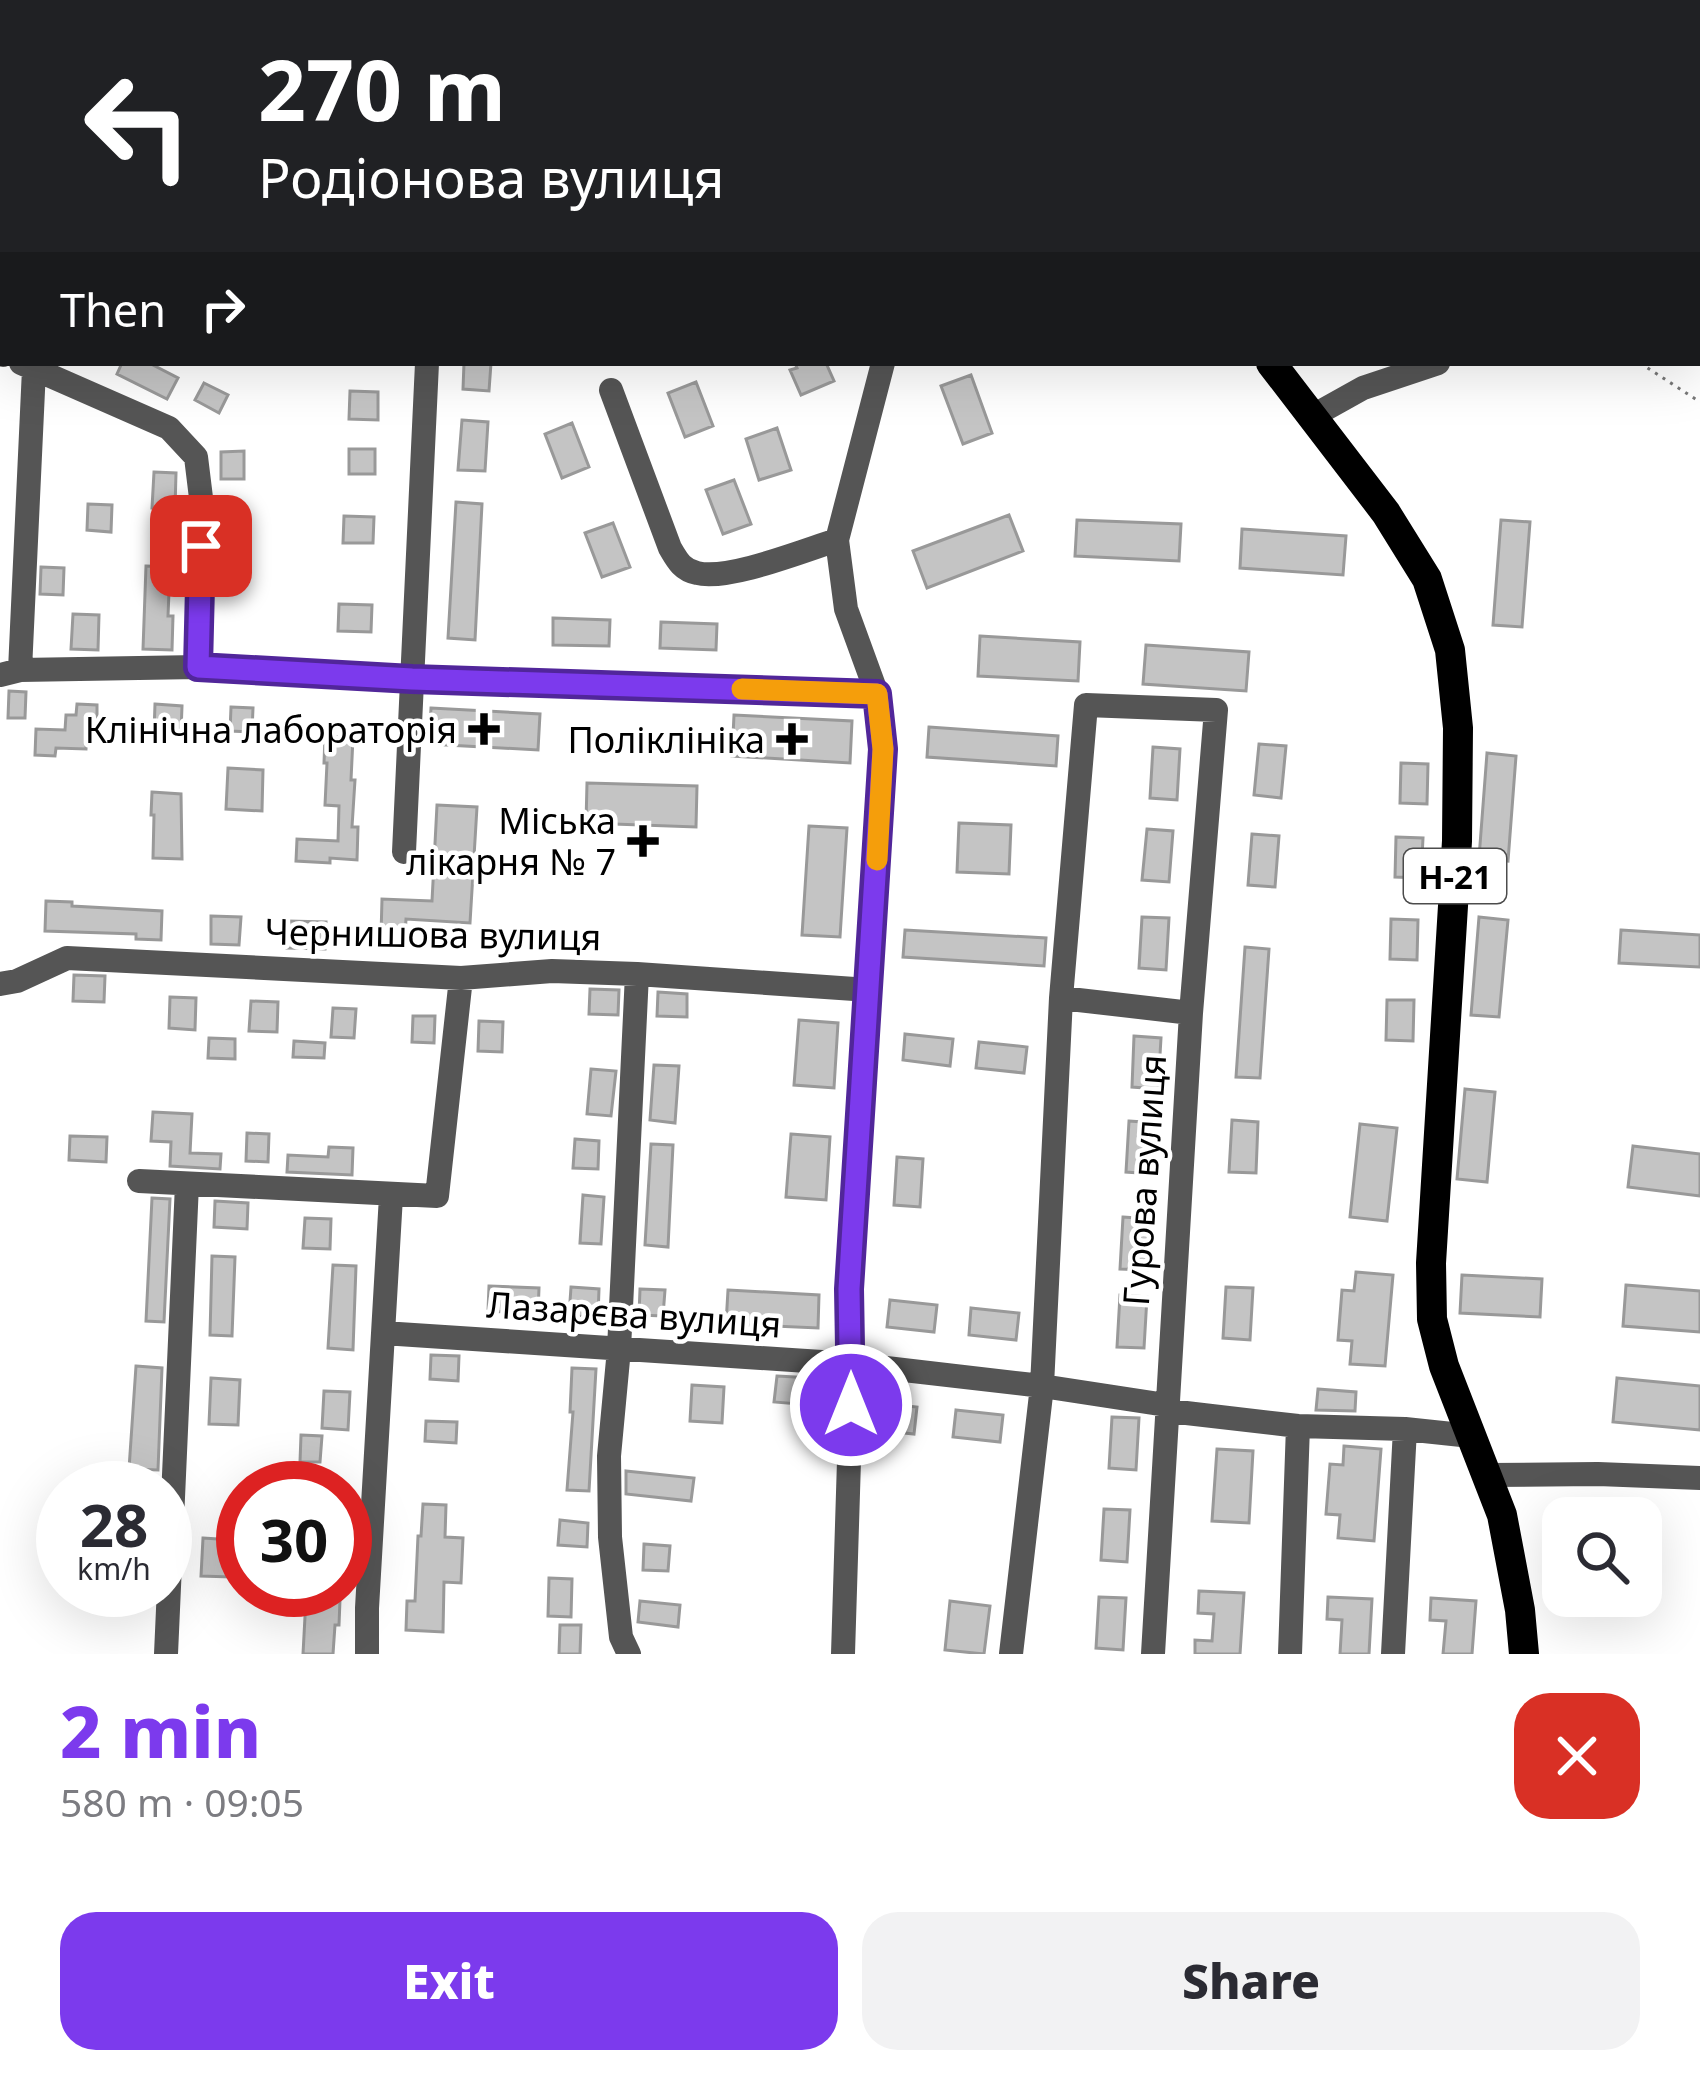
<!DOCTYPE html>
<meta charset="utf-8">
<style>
:root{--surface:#fff;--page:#f2f2f3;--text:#2b2b33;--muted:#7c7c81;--accent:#7c3aed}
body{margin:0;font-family:"Noto Sans",sans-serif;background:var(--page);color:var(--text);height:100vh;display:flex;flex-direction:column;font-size:45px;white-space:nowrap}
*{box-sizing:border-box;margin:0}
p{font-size:39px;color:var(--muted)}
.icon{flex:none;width:66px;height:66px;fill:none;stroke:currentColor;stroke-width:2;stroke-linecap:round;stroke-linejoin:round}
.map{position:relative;height:1654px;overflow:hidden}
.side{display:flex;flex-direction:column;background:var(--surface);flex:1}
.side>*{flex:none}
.top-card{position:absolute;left:0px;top:0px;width:1701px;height:366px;box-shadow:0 12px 48px #0002;background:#202124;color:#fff;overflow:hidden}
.tools{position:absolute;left:1542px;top:1497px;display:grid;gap:24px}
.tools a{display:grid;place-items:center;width:120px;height:120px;border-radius:24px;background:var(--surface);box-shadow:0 12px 48px #0002;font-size:60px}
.speed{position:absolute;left:36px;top:1461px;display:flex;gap:24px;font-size:60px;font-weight:700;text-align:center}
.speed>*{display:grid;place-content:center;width:156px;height:156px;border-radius:50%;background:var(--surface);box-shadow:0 12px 48px #0002;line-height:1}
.speed small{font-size:30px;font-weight:400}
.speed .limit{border:18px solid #d22;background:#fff;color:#111}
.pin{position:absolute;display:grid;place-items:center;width:102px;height:102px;color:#fff;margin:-51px;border-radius:24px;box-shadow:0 6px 18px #0006}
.me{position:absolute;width:132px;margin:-66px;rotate:0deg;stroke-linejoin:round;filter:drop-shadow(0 0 9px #0008)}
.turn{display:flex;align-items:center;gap:42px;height:252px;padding:0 60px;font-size:54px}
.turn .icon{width:156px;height:156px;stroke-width:2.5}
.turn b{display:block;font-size:84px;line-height:102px}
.then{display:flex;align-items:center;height:114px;padding:0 60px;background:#0003;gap:24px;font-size:45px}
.round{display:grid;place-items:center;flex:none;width:126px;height:126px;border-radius:36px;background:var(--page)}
.overview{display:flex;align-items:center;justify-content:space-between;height:204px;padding:0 60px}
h1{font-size:72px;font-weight:800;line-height:90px;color:var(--accent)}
.cta{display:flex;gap:24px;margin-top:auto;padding:24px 60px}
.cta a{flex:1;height:138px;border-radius:36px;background:var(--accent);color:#fff;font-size:48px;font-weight:800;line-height:138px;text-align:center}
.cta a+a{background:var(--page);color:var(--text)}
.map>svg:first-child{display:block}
</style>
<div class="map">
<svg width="1700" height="1654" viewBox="0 0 1700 1654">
<rect width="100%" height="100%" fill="#fff"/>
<!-- building -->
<path fill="#c4c4c4" stroke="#999" stroke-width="3" d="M122 363H149L178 378 167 399 117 374Z
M464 363H491L489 391 463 389Z
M795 363H826L834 381 801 395 790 370 797 368Z
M971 375 992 433 963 444 941 386Z
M696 382 713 426 685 437 668 393Z
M204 383 228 395 219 413 195 400Z
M350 391 378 392V420L349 419Z
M462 420 488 422 485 471 458 470Z
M572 423 589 467 562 478 545 434Z
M777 428 791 470 759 480 746 439Z
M349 449H375V474H349Z
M244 451V479H221V452Z
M154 472 176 473 175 509 152 508Z
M734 480 751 524 723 534 706 490Z
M456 502 482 504 475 640 448 638Z
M88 504 112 505 111 532 87 530Z
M1009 515 1023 551 927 588 913 551Z
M344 516 374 517 373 543H343Z
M1077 520 1181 524 1179 561 1075 556Z
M1501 520 1530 522 1522 627 1493 625Z
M613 523 630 567 602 577 585 533Z
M1242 529 1346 536 1343 575 1240 568Z
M146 566 170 567 168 616H173L172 650 143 649Z
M41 567 64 568 63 595 40 594Z
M339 604 372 605 371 632 338 631Z
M73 614 99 615 98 650 71 649Z
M553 618 610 620 609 646 553 645Z
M661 622 717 624 716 650 660 648Z
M980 636 1080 642 1078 681 978 676Z
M1146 645 1249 652 1246 691 1143 684Z
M9 691 26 692 25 718H8Z
M77 704 97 705V729L87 728 86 749 56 748 55 756 35 755 36 729 65 730 66 715H76Z
M155 704 182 706 181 733 154 732Z
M231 707 253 708 252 732 230 731Z
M431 708 540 714 538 750 429 744Z
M734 715 852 721 850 763 732 756Z
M929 727 1058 736 1056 766 927 757Z
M325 736 353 738 351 780H355L352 827H358L357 860 330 858V863L296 861 297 839 338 841 339 806 325 805 327 763H324Z
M1259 744 1286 746 1281 798 1254 795Z
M1153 747 1180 749 1177 800 1150 798Z
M1487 753 1516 756 1508 861 1479 858Z
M1401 763 1428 764 1427 804 1400 803Z
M228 768 263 770 262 811 226 809Z
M587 783 697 786 696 827 586 823Z
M152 792 181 794 182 859 153 858 154 815H151Z
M437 805 477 807 470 923 406 919 405 936 381 935 382 899 432 901Z
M959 823 1011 825 1009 874 957 872Z
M809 826 847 828 840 937 802 935Z
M1147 829 1173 831 1169 882 1142 880Z
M1252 834 1279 836 1275 887 1248 885Z
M1396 837 1423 838 1421 878 1395 877Z
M46 901 72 902V906L162 911 161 940 136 939V934L45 931Z
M211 916 241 917 239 945 211 944Z
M1142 917 1169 918 1166 970 1139 968Z
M1479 917 1508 920 1499 1017 1471 1015Z
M1391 919 1418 920 1417 960 1390 959Z
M288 921 326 922 325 949 287 948Z
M905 930 1046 938 1044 966 903 957Z
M1621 930 1700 935V967L1619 963Z
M1245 947 1269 949 1260 1078 1236 1077Z
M74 975 105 976 104 1002 73 1001Z
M590 989 619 990 618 1015 589 1014Z
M658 992 687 994V1017L657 1016Z
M170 997 196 998 195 1030 169 1028Z
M1387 1000H1414L1413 1041 1386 1040Z
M251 1001 278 1002 277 1032 249 1031Z
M333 1008 356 1009 354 1038 331 1037Z
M413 1016H435L434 1043 412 1042Z
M799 1020 838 1023 834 1088 794 1085Z
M479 1021 503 1022 502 1052 478 1051Z
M905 1034 953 1039 950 1066 903 1060Z
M1134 1036 1161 1038 1158 1089 1132 1087Z
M209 1038 235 1039V1059L208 1058Z
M294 1041 325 1043 324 1058 293 1057Z
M979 1042 1027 1047 1024 1073 976 1068Z
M654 1065 679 1066 675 1123 650 1120Z
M591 1069 616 1071 611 1116 587 1114Z
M1465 1089 1495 1092 1487 1182 1457 1179Z
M153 1112 192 1114 190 1153 221 1154 220 1169 170 1166 171 1142 151 1141Z
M1232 1120 1258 1122 1256 1173 1229 1172Z
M1129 1121 1156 1123 1153 1174 1126 1172Z
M1360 1124 1397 1128 1387 1221 1350 1217Z
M247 1133 269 1134 268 1162 246 1161Z
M791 1134 830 1137 826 1200 786 1197Z
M70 1136 107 1137 106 1162 69 1160Z
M575 1139 599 1141 598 1169 573 1168Z
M651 1144 673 1145 668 1247 645 1245Z
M1633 1146 1700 1154V1196L1628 1187Z
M329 1147 353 1148 352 1175 287 1172 288 1155 328 1157Z
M897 1157 923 1159 920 1207 894 1205Z
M583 1195 604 1197 601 1244 580 1243Z
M152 1198 170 1199 164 1322 146 1321Z
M215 1201 248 1203 247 1229 214 1227Z
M1123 1217 1150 1219 1147 1270 1120 1269Z
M305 1218 331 1219 330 1249 303 1248Z
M212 1256 235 1257 232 1336 210 1335Z
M333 1265 356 1266 353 1350 328 1348Z
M1356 1272 1393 1275 1385 1366 1350 1364 1352 1341 1338 1340 1342 1290 1354 1291Z
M1462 1275 1542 1279 1540 1317 1460 1313Z
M1626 1285 1700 1291V1332L1623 1326Z
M489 1286 539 1288 538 1314 488 1311Z
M571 1287 599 1289 598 1317 569 1316Z
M1226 1287 1253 1288 1250 1340 1223 1338Z
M640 1289 665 1290 663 1316 639 1315Z
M728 1290 819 1295 818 1328 726 1324Z
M1120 1295 1147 1297 1144 1348 1117 1347Z
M890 1300 937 1305 934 1332 887 1327Z
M971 1308 1019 1313 1016 1340 969 1335Z
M431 1355 459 1356 458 1381 430 1379Z
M136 1366 162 1368 158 1470 129 1469Z
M572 1368 596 1369 589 1491 567 1490 573 1412H570Z
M777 1376 812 1378 810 1405 774 1402Z
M211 1378 240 1380 238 1425 209 1424Z
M1617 1378 1700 1386V1430L1613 1422Z
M692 1385 724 1387 722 1423 690 1421Z
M1318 1389 1356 1392 1355 1411 1316 1410Z
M324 1391 350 1392 348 1430 322 1428Z
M869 1402 917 1407 914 1434 866 1429Z
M956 1410 1003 1415 1000 1442 953 1437Z
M1112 1417 1139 1418 1136 1470 1109 1468Z
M426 1421 457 1422 456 1443 425 1441Z
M301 1435 322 1436 320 1462H300Z
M1344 1446 1381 1449 1374 1541 1338 1538 1340 1515 1326 1514 1330 1464 1343 1465Z
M1217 1449 1253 1451 1249 1523 1212 1521Z
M626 1471 694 1478 691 1501 626 1494Z
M423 1504 446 1505 445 1537 463 1538 461 1583 444 1582 443 1632 406 1630 407 1601H415L418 1536H421Z
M1104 1509 1130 1510 1127 1562 1101 1560Z
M560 1520 588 1523 587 1547 558 1545Z
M203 1538 232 1540 231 1577 201 1576Z
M644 1544 670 1546 668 1571 643 1570Z
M549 1578 572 1579 571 1617 548 1616Z
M1199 1591 1244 1593 1240 1654H1195V1640L1212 1641 1214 1614 1198 1613Z
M1099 1597 1126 1598 1123 1650 1096 1648Z
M1328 1597 1372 1599 1369 1654H1340L1342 1620 1327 1619Z
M306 1598 340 1600 339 1625H335L333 1654H303Z
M1431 1598 1476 1601 1472 1654H1443L1446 1621 1430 1620Z
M640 1601 680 1605 678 1627 638 1622Z
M950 1601 990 1606 984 1654 945 1650Z
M560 1625H581L580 1654H559Z"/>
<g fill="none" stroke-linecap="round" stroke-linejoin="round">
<!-- path -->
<path stroke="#777" stroke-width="3" stroke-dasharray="3 6" stroke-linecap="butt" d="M1640 363 1700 402"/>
<!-- minor -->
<path stroke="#555" stroke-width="24" d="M190 0 196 3
M436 0V3
M1207 0 1208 3
M1375 0 1376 3
M1672 0 1673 3
M896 3 904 0
M939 3V0
M1550 3V0
M1596 3 1617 0
M1698 79 1700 85
M0 148 3 149
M1698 262 1700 260
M0 354 3 355
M21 363 169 428 196 457 202 506 198 667
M611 390 670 548C677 560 682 570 697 573 728 581 805 550 837 540
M1311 417 1363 388 1438 363
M20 670 34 369
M0 675 20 670 198 667 412 679 877 694
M404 852 427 363
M0 984 17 981 67 958 461 978 552 971 637 974 869 990
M1061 998 1191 1013
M139 1181 437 1196 461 978
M383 1333 852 1364 1042 1386 1166 1405
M1169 1411 1298 1426 1405 1429 1471 1436
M1488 1475 1598 1474 1700 1478
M166 1654 187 1184
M367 1654V1608L391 1196
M629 1654 621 1637 610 1537 609 1456 619 1349 637 974
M843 1654 852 1364 849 1289 883 749 877 694 846 609 837 540 883 363
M1011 1654 1042 1386 1061 998 1086 705 1216 710 1191 1013 1153 1654
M1290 1654 1298 1426
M1393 1654 1405 1429"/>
<!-- major -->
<path stroke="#000" stroke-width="30" d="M1103 0 1104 3
M1271 363 1386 513 1427 579 1450 650 1458 728 1457 841 1431 1263 1432 1319 1444 1366 1502 1515 1520 1610 1524 1654"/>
</g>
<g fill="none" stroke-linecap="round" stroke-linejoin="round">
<!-- route casing -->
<g stroke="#51269a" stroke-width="30">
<path id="route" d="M201 546 198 667 412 679 877 694 883 749 849 1289 851 1405"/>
</g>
<!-- route -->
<use href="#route" stroke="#7c3aed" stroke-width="21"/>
<!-- slow -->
<path stroke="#f59e0b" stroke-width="21" d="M742 689 877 694 883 749 877 860"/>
</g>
<!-- markers -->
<g fill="#000" stroke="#fff" stroke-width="4.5">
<path d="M478 711h12v12h12v12h-12v12h-12v-12h-12v-12h12z"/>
<path d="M786 721h12v12h12v12h-12v12h-12v-12h-12v-12h12z"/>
<path d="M637 823h12v12h12v12h-12v12h-12v-12h-12v-12h12z"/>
</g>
<g text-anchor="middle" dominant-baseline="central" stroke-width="9" stroke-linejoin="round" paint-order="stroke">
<!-- shield labels -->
<rect fill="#fff" stroke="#4c4c4c" stroke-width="3" x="1404" y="849" width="102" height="54" rx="9"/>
<g font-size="33" font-weight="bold" fill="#000">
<text x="1455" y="876">Н-21</text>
</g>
<!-- poi labels -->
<g font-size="36" fill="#000" stroke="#fff" text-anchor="end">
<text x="457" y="729">Клінічна лабораторія</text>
<text x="765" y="739">Поліклініка</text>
<text x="616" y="820">Міська<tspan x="616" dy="41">лікарня № 7</tspan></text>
</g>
<!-- street labels -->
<g font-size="36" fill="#000" stroke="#fff">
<text transform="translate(433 934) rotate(1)">Чернишова вулиця</text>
<text transform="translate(1144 1180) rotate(-86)">Гурова вулиця</text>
<text transform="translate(634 1314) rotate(4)">Лазарєва вулиця</text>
</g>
</g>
</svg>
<div class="tools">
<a><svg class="icon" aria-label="search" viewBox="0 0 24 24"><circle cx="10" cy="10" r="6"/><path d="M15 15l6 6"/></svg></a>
</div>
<div class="speed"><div>28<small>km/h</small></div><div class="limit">30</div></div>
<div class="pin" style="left:201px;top:546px;background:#d93025"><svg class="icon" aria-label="arrive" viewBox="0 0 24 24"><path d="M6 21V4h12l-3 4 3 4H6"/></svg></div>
<svg class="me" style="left:851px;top:1405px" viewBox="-20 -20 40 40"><circle r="17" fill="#7c3aed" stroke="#fff" stroke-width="3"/><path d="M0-11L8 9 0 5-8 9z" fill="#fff"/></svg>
<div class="top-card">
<div class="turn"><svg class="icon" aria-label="left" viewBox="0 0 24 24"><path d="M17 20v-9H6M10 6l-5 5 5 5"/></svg><div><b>270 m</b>Родіонова вулиця</div></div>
<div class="then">Then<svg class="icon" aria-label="right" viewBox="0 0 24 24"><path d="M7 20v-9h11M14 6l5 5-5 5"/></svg></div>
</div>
</div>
<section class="side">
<div class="overview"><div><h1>2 min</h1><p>580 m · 09:05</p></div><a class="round" style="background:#d93025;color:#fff"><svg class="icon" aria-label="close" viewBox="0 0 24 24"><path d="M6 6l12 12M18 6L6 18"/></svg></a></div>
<div class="cta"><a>Exit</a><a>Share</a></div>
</section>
